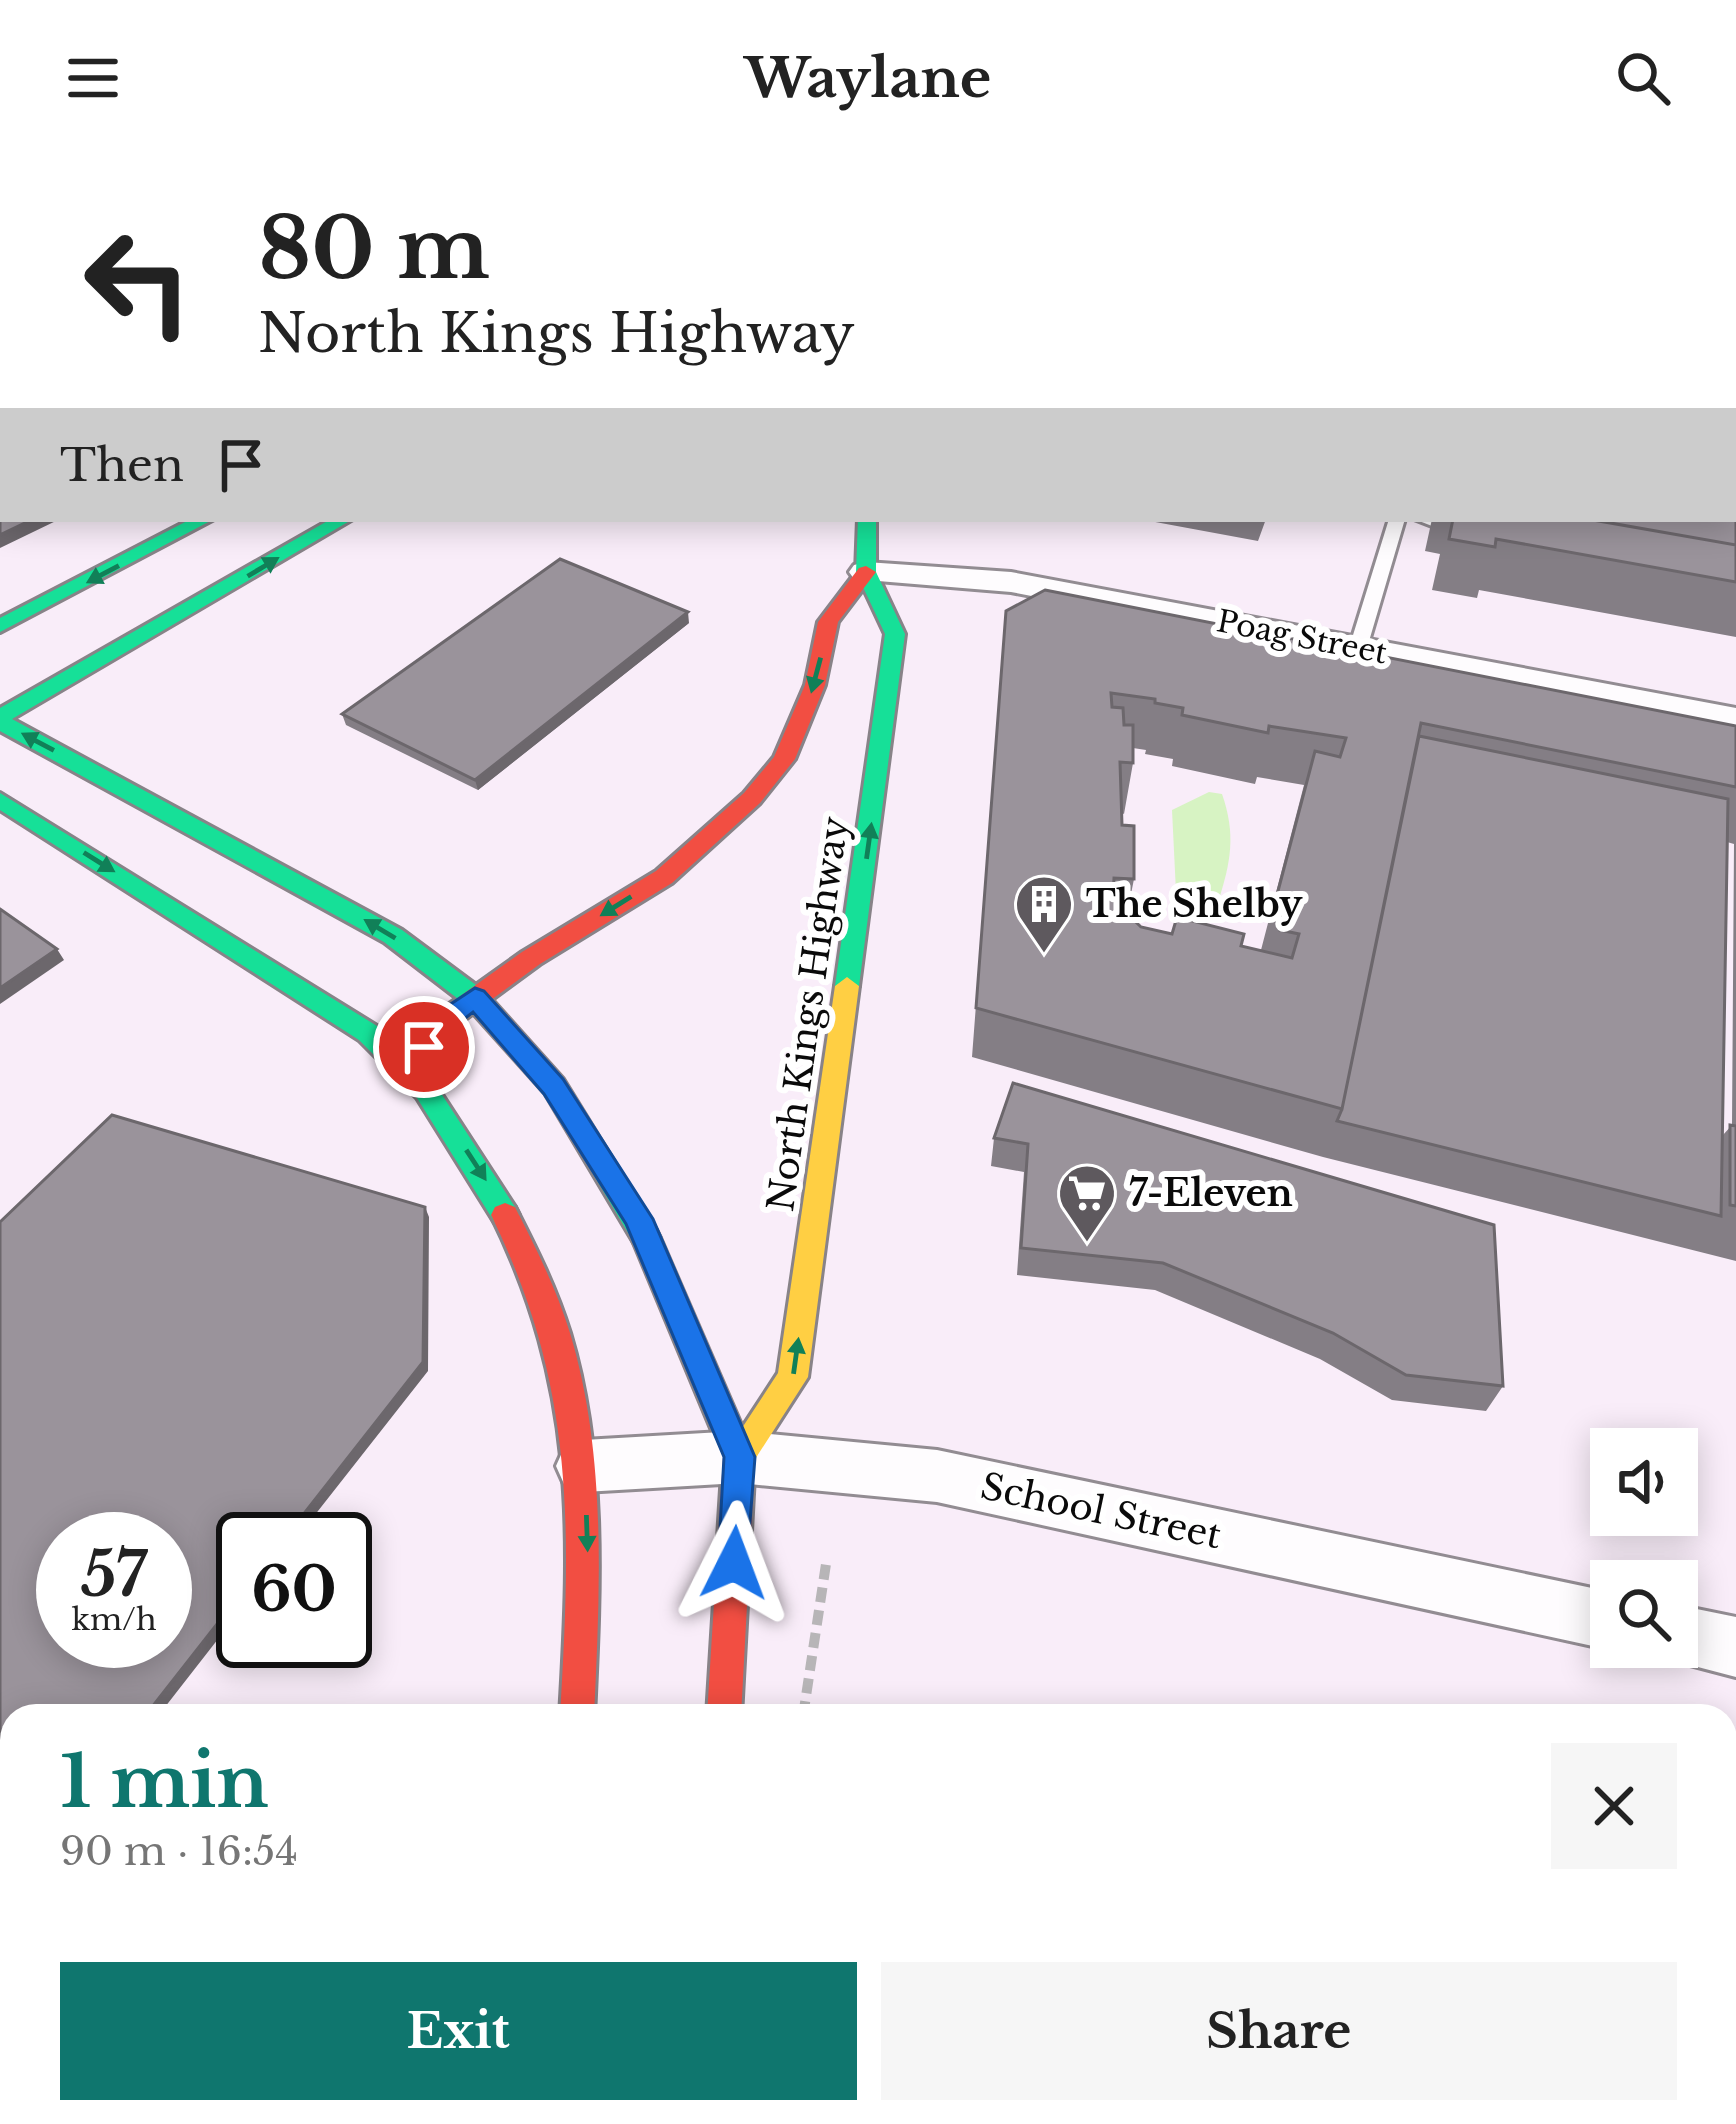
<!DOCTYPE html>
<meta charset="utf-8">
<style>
:root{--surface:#fff;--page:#f6f6f6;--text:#222;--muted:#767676;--accent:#0f766e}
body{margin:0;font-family:"Libre Baskerville",serif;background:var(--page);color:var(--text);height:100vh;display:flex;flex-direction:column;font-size:45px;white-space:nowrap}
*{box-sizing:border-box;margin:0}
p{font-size:39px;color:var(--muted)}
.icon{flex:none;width:66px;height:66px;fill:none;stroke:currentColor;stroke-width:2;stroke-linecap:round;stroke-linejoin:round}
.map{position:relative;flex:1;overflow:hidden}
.panel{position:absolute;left:0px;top:1548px;width:1737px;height:420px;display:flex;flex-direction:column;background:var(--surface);border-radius:36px 36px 0 0;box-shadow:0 6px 30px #0003}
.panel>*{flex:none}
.hud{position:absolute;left:0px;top:0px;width:1737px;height:366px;box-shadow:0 6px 30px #0003;background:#fff;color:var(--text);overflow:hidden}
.controls{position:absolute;left:1590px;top:1272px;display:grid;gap:24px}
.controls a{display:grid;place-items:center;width:108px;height:108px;border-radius:0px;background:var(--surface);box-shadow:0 6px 30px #0003;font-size:60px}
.speed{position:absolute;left:36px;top:1356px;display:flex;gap:24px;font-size:60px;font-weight:700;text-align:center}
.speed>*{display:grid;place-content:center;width:156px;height:156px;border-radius:50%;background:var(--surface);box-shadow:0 6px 30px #0003;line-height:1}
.speed small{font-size:30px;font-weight:400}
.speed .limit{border:6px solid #111;border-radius:18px;background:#fff;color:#111}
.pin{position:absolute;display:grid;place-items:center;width:102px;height:102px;color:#fff;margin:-51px;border:6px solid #fff;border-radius:50%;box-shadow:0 3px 12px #0007}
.me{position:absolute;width:132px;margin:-66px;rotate:3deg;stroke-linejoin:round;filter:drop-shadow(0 0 9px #0008)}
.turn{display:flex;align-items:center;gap:42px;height:252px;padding:0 60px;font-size:54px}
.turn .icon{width:156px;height:156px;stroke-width:2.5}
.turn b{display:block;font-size:84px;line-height:102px}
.then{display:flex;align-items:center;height:114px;padding:0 60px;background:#0003;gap:24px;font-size:45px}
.round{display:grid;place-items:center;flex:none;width:126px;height:126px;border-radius:0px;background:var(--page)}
.head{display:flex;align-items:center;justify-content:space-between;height:204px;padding:0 60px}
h1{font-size:72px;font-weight:700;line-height:90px;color:var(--accent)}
.action{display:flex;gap:24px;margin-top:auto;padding:24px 60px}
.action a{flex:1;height:138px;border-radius:0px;background:var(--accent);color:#fff;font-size:48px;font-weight:700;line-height:138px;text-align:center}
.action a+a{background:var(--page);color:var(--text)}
header{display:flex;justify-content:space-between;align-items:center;height:156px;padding:0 60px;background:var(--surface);font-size:54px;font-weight:700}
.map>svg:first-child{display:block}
</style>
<header><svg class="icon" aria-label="menu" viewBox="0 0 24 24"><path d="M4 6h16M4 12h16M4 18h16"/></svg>Waylane<svg class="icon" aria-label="search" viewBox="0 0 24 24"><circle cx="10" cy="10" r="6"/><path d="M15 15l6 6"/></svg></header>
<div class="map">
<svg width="1736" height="1968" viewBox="0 0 1736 1968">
<rect width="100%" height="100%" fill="#f9edf9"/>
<!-- water -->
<path fill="#d7f3c3" d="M1209 636 1222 638C1236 678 1231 706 1218 746L1176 736 1172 654Z"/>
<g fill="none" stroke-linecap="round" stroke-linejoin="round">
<!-- lane casing -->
<g stroke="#928c92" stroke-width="6">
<path id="lane" d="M420 0H452L455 3H423Z
M1389 363H1405L1367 492 1364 496H1352L1349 492Z
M1414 363H1439L1440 365 1432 370Z"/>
</g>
<!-- street casing -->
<g stroke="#928c92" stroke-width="6">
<path id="street" d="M866 406 1011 416 1736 552V576L1011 436 854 423 849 416 854 409Z
M739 1275 937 1294 1611 1436V1491H1619L1611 1494 937 1346 739 1327 584 1336 564 1328 556 1310 564 1292 584 1284Z
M1677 1449 1736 1461V1521L1656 1500 1652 1491H1677Z"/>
</g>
<!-- fast casing -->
<g stroke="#888388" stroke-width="6">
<path id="fast" d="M191 363H214L0 476V462Z
M331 363H353L12 563 402 774 484 835 563 923 656 1074 660 1082 656 1090 646 1094 636 1090 545 937 466 849 384 786 0 575V552Z
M858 363H876V416L905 478 859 830 847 839 835 830 885 478 856 416Z
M0 637 377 870 435 928 515 1051 519 1059 515 1067 505 1071 495 1067 417 942 359 884 0 654Z
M650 1956H690L688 1968H648Z"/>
</g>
<!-- slow casing -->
<g stroke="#888388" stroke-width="6">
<path id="slow" d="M732 0H747L730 3Z
M811 0H825L809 3Z
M1018 0H1035L1016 3Z
M847 821 859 830 808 1221 750 1311 739 1315 728 1311 723 1301 778 1217 835 830Z
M485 1956H525L522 1968H482Z"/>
</g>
<!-- jam casing -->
<g stroke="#888388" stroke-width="6">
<path id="jam" d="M866 410 876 416 838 466 825 529 795 603 760 647 672 727 540 808 449 875 417 921H399L395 914 399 907 431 861 522 796 656 715 744 637 774 601 805 529 818 466 859 412Z
M505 1047 515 1051C536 1092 556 1132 570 1177 607 1300 600 1433 594 1560H560C571 1374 576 1231 491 1059L495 1051Z
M646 1070 656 1074 660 1082 755 1301 741 1560H707L723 1301 632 1082 636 1074Z"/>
</g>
<!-- path-far1 -->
<path stroke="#b7b5b7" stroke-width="4.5" stroke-dasharray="8 3" stroke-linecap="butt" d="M569 1 579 3"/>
<!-- path -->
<path stroke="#b7b5b7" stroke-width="10" stroke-dasharray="15 8" stroke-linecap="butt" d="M803 1560 826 1408"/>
<!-- lane -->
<use href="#lane" fill="#fefcfe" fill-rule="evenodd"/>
<!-- street -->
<use href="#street" fill="#fefcfe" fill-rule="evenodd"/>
<!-- fast -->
<use href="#fast" fill="#16e098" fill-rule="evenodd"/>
<!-- slow -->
<use href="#slow" fill="#ffcf43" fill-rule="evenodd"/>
<!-- jam -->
<use href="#jam" fill="#f24e42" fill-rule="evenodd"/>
</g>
<!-- wall -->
<path fill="#847e85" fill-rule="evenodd" d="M1234 0H1382L1381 3H1233Z
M1702 0H1736V9H1734V3H1703Z
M1734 73H1736V481L1479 434 1477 442 1432 434 1440 398 1425 395 1432 363H1734Z
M1139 363H1266L1258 385Z
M1006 455 1736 570V1105L1323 1001 972 901ZM1133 592 1146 594 1145 598 1173 603 1172 610 1255 628 1257 621 1304 629 1261 794 1141 771 1127 758 1134 723 1122 669V657L1124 658 1133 607ZM1727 686 1734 688 1732 969 1723 979Z
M689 467 478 634 346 569 342 558Z
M1013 927 1503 1230 1486 1255 1392 1244 1320 1203 1155 1134 1017 1119 1024 1016 991 1010 994 982Z
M1732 1704 1736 1705V1857L1725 1793V1708Z
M1273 1956H1400V1968H1319Z"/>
<!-- shaded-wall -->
<path fill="#6c676c" d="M33 363H60L0 392V379Z
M688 456 689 467 478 634 475 624Z
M57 793 64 804 0 848V832Z
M425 1051 429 1061 428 1215 296 1383H284Z
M243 1435V1451L158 1560H145Z
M12 1729V1746L0 1762V1744Z"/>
<!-- building -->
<path fill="#9a939b" stroke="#6c676c" stroke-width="3" fill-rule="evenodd" d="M274 0H290L311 3H270Z
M1524 0H1613L1614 3H1524Z
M1734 73H1736V105H1734Z
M1734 116 1736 117V389L1587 363H1734Z
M3 300V363H33L0 379V301Z
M1453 363H1588L1736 389V426L1496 383 1495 391 1449 383Z
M560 403 688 456 475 624 342 558Z
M1045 434 1736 570V631L1421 567 1342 953 976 852 1006 455ZM1111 537 1155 543V547L1183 552 1182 559 1268 577 1269 570 1346 582 1340 601 1315 595 1273 754 1285 755 1280 774 1299 778 1292 802 1241 790 1244 778 1177 761 1172 778 1141 771 1113 744 1114 722 1134 723V670L1122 669 1120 606 1133 607V569H1124L1123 552 1112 551Z
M1419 580 1728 643 1721 1060 1337 965 1342 953Z
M0 753 57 793 0 832Z
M1013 927 1494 1069 1503 1230 1406 1219 1333 1177 1163 1107 1021 1092 1028 988 994 982Z
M112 959 425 1051 423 1206 284 1383H243V1435L145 1560H12V1729L0 1744V1066ZM63 1383H165V1485H63Z
M1730 969 1736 970V1050L1730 1049Z
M1323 1956H1400V1968H1369Z"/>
<!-- one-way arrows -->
<defs><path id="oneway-solid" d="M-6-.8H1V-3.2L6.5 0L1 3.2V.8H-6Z" transform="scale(3)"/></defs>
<g fill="#118058">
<use href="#oneway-solid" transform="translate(263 411) rotate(-31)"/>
<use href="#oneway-solid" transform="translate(103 418) rotate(152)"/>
<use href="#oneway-solid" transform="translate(816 519) rotate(105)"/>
<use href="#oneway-solid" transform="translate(38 586) rotate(-152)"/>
<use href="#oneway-solid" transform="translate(869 685) rotate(-82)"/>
<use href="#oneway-solid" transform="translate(99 706) rotate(32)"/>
<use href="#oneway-solid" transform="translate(616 750) rotate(148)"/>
<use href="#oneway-solid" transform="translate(380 773) rotate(-149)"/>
<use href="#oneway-solid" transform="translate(476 1009) rotate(57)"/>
<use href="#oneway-solid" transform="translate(796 1200) rotate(-82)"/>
<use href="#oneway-solid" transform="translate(587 1377) rotate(88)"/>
</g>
<!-- route -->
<path fill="#1a73e8" stroke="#114b97" stroke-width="3" d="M475 832 484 835 563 923 653 1063 755 1301 746 1418 734 1423 722 1418 718 1407 724 1301 626 1068 544 938 473 856 449 875 433 898H415L411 891 431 861Z"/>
<!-- icons -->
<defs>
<g id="building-pin" transform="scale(3)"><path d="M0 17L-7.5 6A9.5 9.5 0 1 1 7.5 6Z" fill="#5e595e" stroke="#fff"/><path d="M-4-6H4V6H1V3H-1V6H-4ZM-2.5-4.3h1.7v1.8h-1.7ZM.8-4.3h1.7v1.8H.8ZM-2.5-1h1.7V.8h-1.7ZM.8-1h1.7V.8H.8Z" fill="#fff"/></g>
<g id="supermarket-pin" transform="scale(3)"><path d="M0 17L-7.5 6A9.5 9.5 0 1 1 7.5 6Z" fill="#5e595e" stroke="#fff"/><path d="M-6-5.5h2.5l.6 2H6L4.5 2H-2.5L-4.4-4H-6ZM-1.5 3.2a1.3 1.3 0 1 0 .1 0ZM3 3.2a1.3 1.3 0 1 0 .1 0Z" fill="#fff"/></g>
</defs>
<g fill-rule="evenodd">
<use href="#building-pin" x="1044" y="748"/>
<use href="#supermarket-pin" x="1087" y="1037"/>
</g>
<g text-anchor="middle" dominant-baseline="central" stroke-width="12" stroke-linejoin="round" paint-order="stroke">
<!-- far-street labels -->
<g font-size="30" fill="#0a0a0a" stroke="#fff">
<text transform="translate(1302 481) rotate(11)">Poag Street</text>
</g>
<!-- poi labels -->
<g font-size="36" font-weight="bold" fill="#0a0a0a" stroke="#fff" text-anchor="start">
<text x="1086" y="748">The Shelby</text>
<text x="1129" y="1037">7-Eleven</text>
</g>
<!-- street labels -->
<g font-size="36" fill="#0a0a0a" stroke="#fff">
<text transform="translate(808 858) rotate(-82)">North Kings Highway</text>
<text transform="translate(1101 1355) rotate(12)">School Street</text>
</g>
</g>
</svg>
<div class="controls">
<a><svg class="icon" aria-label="sound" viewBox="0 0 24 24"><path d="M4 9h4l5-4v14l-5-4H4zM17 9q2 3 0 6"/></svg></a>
<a><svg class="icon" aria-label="search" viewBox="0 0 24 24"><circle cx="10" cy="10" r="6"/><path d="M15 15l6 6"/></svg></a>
</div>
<div class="speed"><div>57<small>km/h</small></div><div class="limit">60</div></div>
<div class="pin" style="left:424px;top:891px;background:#d93025"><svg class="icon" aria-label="arrive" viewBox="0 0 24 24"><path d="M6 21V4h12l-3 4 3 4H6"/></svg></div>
<svg class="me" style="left:734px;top:1407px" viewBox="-20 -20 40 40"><path d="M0-17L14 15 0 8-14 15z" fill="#1a73e8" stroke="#fff" stroke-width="4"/></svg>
<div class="hud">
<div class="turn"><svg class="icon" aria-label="left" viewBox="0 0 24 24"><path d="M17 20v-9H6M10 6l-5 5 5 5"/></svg><div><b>80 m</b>North Kings Highway</div></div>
<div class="then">Then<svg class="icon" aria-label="arrive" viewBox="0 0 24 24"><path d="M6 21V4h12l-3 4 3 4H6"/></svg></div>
</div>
<section class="panel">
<div class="head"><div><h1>1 min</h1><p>90 m · 16:54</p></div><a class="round"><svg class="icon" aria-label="close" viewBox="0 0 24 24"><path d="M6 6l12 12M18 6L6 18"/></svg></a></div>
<div class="action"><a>Exit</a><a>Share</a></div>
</section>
</div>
